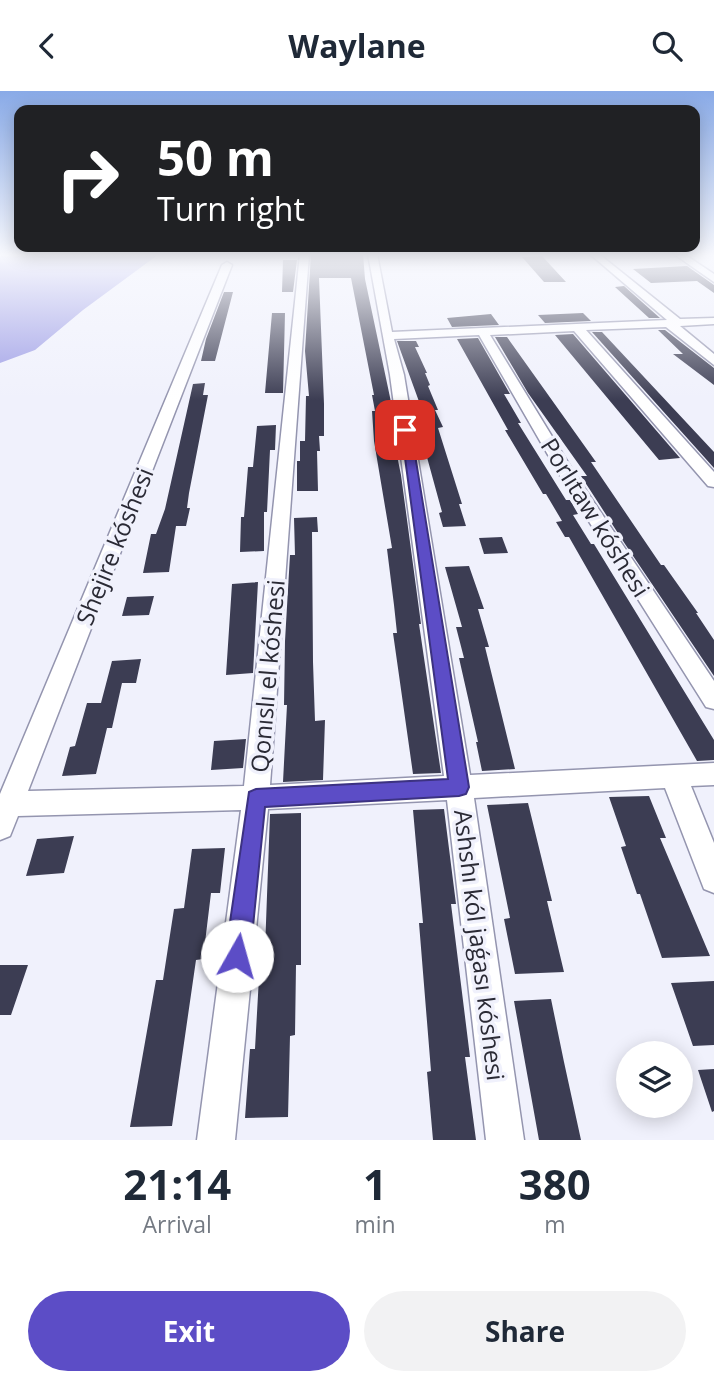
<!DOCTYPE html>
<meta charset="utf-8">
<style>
:root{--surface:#fff;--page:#f2f2f3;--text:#1f2937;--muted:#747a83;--accent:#5c4dc6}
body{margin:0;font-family:"Open Sans",sans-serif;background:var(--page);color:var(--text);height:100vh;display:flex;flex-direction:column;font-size:26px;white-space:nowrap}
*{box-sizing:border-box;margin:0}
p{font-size:23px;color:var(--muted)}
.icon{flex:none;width:38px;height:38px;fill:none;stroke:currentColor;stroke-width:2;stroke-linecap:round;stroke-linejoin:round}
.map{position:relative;height:1049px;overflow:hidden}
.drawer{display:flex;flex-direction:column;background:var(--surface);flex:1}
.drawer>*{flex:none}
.banner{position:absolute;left:14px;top:14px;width:686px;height:147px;border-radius:14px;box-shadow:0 4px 18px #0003;background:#202124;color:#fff;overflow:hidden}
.tools{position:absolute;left:616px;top:950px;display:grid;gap:14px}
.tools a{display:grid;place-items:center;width:77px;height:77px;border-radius:50%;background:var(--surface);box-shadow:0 4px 18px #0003;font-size:35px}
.pin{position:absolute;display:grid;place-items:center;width:60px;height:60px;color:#fff;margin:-30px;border-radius:14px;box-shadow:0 4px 10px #0006}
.me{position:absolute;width:77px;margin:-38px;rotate:7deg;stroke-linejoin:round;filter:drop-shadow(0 0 5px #0008)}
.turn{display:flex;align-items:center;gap:24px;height:147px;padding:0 28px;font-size:32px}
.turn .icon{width:91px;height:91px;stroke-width:2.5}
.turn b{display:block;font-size:49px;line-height:60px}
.eta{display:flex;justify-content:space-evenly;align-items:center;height:119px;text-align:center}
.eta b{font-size:42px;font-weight:700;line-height:49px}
.action{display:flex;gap:14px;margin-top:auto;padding:14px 28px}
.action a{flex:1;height:80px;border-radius:42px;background:var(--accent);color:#fff;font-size:28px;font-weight:700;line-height:80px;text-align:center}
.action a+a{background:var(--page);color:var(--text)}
header{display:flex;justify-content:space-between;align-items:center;height:91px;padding:0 28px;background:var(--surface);font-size:32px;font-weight:700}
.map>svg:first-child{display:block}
</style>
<header><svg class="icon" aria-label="back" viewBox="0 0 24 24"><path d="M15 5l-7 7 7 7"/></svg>Waylane<svg class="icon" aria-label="search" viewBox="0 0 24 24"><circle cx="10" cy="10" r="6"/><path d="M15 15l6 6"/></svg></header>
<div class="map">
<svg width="714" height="1049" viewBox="0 0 714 1049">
<rect width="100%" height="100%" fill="#f0f1fc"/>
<!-- water -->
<path fill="#9c9ce5" d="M0 163H159L83 219 35 259 0 272Z"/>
<!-- building -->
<path fill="#3c3d53" d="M311 163H363L365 188 391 311 388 312 393 345 401 384 421 533H419L441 682 413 683 393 542H397L394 514 387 458 392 457 374 350 372 320H375L372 304H374L351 187H319L324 313V345H319L320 360H317L318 400H297V370H300V350H305L306 305H309L305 260Z
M542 165 566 191H544L522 166Z
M283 169H297L293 201H282Z
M687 175 714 194V202L697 190 651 192 633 178Z
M624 195 660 227H649L615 196Z
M224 201H233L215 270H201L206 248Z
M272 222H285L283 302H265Z
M583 222 591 230 545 232 538 224Z
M491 223 499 234 452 236 447 227Z
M658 239H665L714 277V294L673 263H683Z
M592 241H602L714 361V377Z
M573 243 680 367 659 369 555 244Z
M495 246H507L596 371H591L661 474H664L698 522H696L714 549V585L625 453 581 385H587L528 302Z
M478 247 510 303H504L521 332H518L566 409H570L578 423 573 424 591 453H594L714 649V669L697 670 569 446H565L556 431 562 430 546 403H543L505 339H508L457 248Z
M397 250H416L419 256H415L427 282H425L430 294 428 295 438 319H435L443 336 438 337 462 413H459L466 435 443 436 439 422 442 421 422 348H430L422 327H425Z
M205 292 203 304H208L189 402 187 417H190L186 435H176L169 481 143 482 151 443H156L165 418 193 293Z
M276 334 275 359H270L267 421H264V460L240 461 241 426H244L248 376H253L257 335Z
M317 426 318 441H312L313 571 315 630 325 629 323 689 283 691 287 614H284L285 550 290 464H295L294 427Z
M502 446 508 462 484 463 479 447Z
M469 475 484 518H478L489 556H485L515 678 482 680 476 651H478L459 567H464L456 536H462L445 476Z
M258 491 253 582 226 584 232 493Z
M154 505 149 524 122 525 127 506Z
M141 568 136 592H122L112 637H107L96 683 62 685 70 656 75 655 87 612H101L112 570Z
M246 648 243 677 211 679 214 650Z
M649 705 666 747H660L710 865 662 867 640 803H637L621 756 626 755 609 706Z
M528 712 552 810H547L564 881 515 883 504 828 510 827 487 714Z
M444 718 456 813H451L470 966H465L476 1049H433L427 981 431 980 419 832H423L413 719Z
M301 722V874H296L295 944 290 945 288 1026 245 1027 250 958H255L259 886H264L270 723Z
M74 745 64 782 26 785 37 748Z
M225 757 220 802H211L203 868 196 869 172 1035 130 1036 156 889H163L174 818 184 817 192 758Z
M0 874H28L11 924H0Z
M714 890V954L693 955 671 892Z
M551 908 564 971 581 1049H539L514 910Z
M714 978V1020L712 1021 698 979Z"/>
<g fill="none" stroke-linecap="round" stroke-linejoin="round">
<!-- minor casing -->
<g stroke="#9495af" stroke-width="3">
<path id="minor" d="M300 163H309L270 694 444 685 390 284 368 163H377L392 241 667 229 590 163H599L680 228 714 227V233L680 235 714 263V274L666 236 586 239 714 381V396L708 395 574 240 490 244 575 383 714 590V618L706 616 559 383 479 244 394 248 404 284 470 684 714 672V694L691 695 714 752V802L704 798 665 697 474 707 524 1049H486L447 709 268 718 235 1049H197L241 719 18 725 10 745 0 749V703L222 174 227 171 232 174 28 700 244 695Z
M674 163H684L714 183V191Z"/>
</g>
<!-- minor -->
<use href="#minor" fill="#fff" fill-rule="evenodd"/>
</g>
<!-- sky -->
<linearGradient id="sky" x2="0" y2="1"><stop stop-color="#89aae7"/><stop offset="0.53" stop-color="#f8f9fe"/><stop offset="1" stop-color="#f8f9fe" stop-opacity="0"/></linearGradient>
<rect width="714" height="309" fill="url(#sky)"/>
<!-- route -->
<path fill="#5c4dc6" stroke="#3c3281" stroke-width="2" d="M401 337 411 339 469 696 466 703 459 705 265 716 250 865 246 874 237 877 229 874 225 865 249 701 256 698 448 688Z"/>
<g text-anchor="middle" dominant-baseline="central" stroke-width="7" stroke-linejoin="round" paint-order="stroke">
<!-- street labels -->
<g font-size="24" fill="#2a2a35" stroke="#f0f1fc">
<text transform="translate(596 426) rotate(58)">Porlıtaw kóshesi</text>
<text transform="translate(114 455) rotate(-68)">Shejire kóshesi</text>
<text transform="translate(267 585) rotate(-85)">Qonıslı el kóshesi</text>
<text transform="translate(480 854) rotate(83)">Ashshı kól jaǵası kóshesi</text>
</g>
</g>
</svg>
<div class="tools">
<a><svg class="icon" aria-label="layers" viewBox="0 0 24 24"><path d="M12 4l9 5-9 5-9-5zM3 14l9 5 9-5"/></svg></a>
</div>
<div class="pin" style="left:405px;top:339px;background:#d93025"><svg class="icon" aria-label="arrive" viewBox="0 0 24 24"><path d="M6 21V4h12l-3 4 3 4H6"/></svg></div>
<svg class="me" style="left:237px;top:865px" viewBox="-20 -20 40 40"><circle r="19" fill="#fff"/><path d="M0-13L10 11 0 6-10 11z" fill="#5c4dc6"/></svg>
<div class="banner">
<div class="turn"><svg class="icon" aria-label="right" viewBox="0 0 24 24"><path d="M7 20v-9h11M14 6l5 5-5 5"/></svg><div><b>50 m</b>Turn right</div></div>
</div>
</div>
<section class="drawer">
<div class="eta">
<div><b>21:14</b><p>Arrival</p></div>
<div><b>1</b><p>min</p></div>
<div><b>380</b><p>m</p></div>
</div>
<div class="action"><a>Exit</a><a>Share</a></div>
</section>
